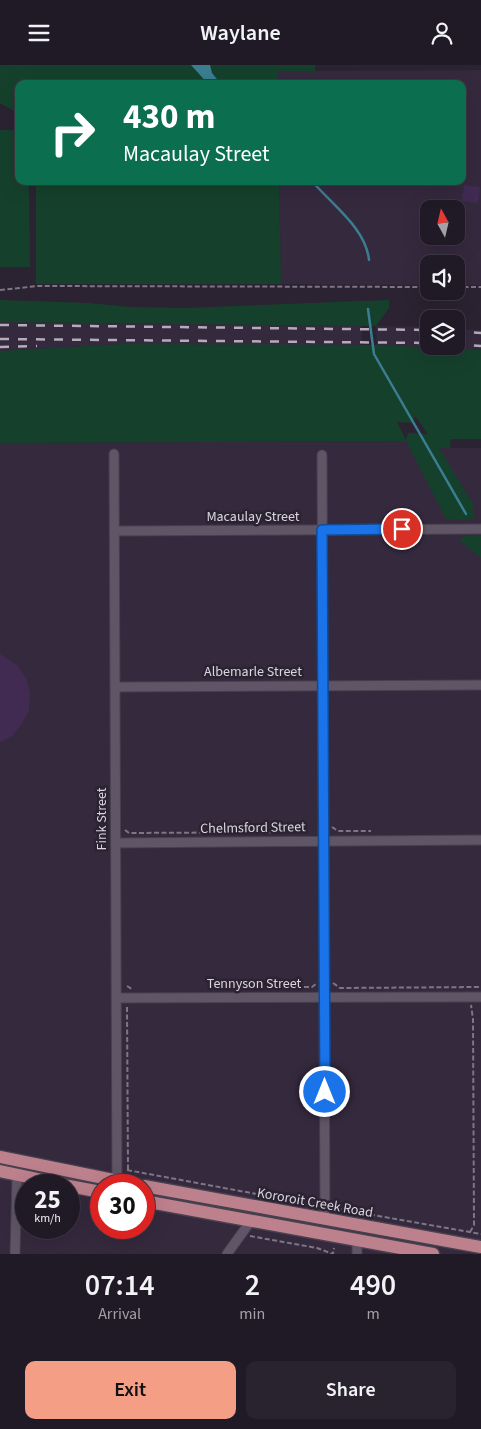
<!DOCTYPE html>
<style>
:root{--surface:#201a26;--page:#28232e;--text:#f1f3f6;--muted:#a2a1a7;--line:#3d3843;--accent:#f49e86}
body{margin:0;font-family:"Source Sans 3",sans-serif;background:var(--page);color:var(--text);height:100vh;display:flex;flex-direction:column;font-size:19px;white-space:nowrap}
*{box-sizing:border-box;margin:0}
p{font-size:16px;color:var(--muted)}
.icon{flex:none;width:28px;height:28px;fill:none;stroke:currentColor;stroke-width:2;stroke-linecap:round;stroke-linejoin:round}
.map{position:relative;height:1189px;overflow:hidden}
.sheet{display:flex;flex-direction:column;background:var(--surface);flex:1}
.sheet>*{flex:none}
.guide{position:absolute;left:15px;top:15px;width:451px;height:105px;border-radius:10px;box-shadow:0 5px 20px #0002,0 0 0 1px var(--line);background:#0b6e4f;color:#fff;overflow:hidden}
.needle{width:32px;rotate:352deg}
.fabs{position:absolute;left:420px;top:135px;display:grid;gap:10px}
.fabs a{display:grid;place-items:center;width:45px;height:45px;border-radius:10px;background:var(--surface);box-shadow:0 5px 20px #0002,0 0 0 1px var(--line);font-size:25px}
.speed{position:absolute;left:15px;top:1109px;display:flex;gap:10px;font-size:25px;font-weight:700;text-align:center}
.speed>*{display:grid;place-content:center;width:65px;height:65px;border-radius:50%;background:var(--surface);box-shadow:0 5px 20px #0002,0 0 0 1px var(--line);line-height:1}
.speed small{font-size:12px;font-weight:400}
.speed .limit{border:8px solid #d22;background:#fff;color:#111}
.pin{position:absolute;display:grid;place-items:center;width:42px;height:42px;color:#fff;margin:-21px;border:2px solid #fff;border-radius:50%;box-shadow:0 1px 5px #0007}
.me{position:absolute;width:55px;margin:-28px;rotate:0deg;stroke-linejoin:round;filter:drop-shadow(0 0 4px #0008)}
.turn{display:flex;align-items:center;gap:18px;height:105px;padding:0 25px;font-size:22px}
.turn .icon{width:65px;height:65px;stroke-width:2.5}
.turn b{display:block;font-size:35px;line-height:42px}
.eta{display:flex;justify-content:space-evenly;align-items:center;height:85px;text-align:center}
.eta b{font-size:30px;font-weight:600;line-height:35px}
.primary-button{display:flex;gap:10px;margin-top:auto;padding:10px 25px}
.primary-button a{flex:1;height:58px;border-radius:10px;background:var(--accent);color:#111;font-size:20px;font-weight:600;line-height:58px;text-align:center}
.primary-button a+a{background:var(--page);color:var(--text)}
header{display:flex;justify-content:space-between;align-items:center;height:65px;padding:0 25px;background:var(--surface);font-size:22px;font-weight:600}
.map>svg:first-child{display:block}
</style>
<header><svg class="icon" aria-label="menu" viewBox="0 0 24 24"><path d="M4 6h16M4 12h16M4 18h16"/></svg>Waylane<svg class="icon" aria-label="person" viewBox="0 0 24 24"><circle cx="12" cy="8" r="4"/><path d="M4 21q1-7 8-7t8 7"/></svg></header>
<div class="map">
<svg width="481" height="1189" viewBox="0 0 481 1189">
<rect width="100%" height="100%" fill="#2b2332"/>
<!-- built -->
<path fill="#35293e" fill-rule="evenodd" d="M481 5V220H456V199H429V220L281 219 279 116H462V19H277V6ZM429 144H456V171H429Z
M0 257 361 261 362 267 361 281 122 279 0 286Z
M376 261 429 262V281H456V264L481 265V285L377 282Z
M406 376 410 383H481V1189H0V378ZM26 1120H69V1162H26ZM101 1120H144V1162H101Z"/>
<!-- green -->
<path fill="#15412c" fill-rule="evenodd" d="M0 0H315V6H277V19H19V49L0 38Z
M0 65H19V116H29L30 202H0Z
M36 116H279L281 219H36Z
M0 235 88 238 130 242 186 243 389 235V243L376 261H361L0 257Z
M122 279 377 280 481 285V374H451L450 383H439L473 439V454H446L406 376 0 378V286ZM415 351 428 369 408 368 406 375 397 357 413 358Z
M464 471H481V493L459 475Z"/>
<!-- water -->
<path fill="#3b7d91" d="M191 0H210L212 8 221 19H208Z"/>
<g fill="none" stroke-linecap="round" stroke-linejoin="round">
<!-- stream -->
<path stroke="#3b7d91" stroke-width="2.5" d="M312 116C331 139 366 163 369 195
M368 244 374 289 466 449"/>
</g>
<!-- building -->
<path fill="#422b53" d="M464 120 480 122 478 138 462 136Z
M0 589 18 601 27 615 30 630 29 645 22 659 12 671 0 677Z"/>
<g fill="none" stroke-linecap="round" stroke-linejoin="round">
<!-- street casing -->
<g stroke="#47404d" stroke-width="11">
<path id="street" d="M114 389 117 1120
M322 390 325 1155
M115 466 481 464
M115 622 481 620
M116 778 481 775
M116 933 481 932
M15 1189 17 1110
M227 1189 250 1157
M357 1189V1175"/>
</g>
<!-- primary casing -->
<g stroke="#47404d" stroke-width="15">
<path id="primary" d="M0 1092 138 1120
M0 1106 66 1120
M69 1121 101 1127
M144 1121 481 1182
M144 1136 433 1189"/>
</g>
<!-- path -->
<path stroke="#7d7683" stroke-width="2" stroke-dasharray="5 2.5" stroke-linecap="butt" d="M456 222H481
M0 225 38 221 429 222
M332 762 338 766H371
M125 765 129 768 297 767
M333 918 340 923 481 922
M127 921 132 924
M244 923 312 922 316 919
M127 942 128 1105
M127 1105 316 1140
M333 1143 481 1169
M470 1167 474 1160 473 954 471 940
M250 1171 317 1183 333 1189 334 1183"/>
<!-- street -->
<use href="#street" stroke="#5f5567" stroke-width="9"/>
<!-- primary -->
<use href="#primary" stroke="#bd818d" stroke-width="12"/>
<!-- rail -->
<path stroke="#b2adb8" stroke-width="2.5" stroke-dasharray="9 9" stroke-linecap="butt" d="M0 260 429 265
M456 266 481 268
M0 274 429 278
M456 279 481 281
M0 282 37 281"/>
</g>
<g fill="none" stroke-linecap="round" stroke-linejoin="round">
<!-- route casing -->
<g stroke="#114b97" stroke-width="12">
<path id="route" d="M325 1027 322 465 402 464"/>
</g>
<!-- route -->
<use href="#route" stroke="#1a73e8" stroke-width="9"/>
</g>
<g text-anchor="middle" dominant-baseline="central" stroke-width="5" stroke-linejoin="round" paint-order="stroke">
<!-- street labels -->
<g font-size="14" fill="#dad5df" stroke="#2b2332">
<text x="253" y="452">Macaulay Street</text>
<text x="253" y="607">Albemarle Street</text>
<text transform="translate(102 754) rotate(-90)">Fink Street</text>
<text transform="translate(253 763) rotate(-1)">Chelmsford Street</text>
<text x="254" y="919">Tennyson Street</text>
<text transform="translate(315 1138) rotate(10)">Kororoit Creek Road</text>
</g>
</g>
</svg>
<div class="fabs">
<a><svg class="needle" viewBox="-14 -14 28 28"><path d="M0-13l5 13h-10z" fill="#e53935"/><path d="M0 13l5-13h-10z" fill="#a2a1a7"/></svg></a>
<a><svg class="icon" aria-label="sound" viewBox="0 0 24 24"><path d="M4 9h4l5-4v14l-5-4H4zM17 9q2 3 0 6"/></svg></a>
<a><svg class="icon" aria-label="layers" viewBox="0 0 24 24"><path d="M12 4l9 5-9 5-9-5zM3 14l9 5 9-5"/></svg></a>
</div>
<div class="speed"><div>25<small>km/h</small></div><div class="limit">30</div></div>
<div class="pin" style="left:402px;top:464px;background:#d93025"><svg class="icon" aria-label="arrive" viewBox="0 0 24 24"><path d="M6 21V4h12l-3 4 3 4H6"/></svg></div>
<svg class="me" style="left:325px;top:1027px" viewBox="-20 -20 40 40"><circle r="17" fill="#1a73e8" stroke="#fff" stroke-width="3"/><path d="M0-11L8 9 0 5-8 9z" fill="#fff"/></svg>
<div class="guide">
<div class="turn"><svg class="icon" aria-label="right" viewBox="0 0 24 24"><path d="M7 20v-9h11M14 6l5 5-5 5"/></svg><div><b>430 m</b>Macaulay Street</div></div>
</div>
</div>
<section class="sheet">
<div class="eta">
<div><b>07:14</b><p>Arrival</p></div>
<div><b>2</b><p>min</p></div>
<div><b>490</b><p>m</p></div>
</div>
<div class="primary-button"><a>Exit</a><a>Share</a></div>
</section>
